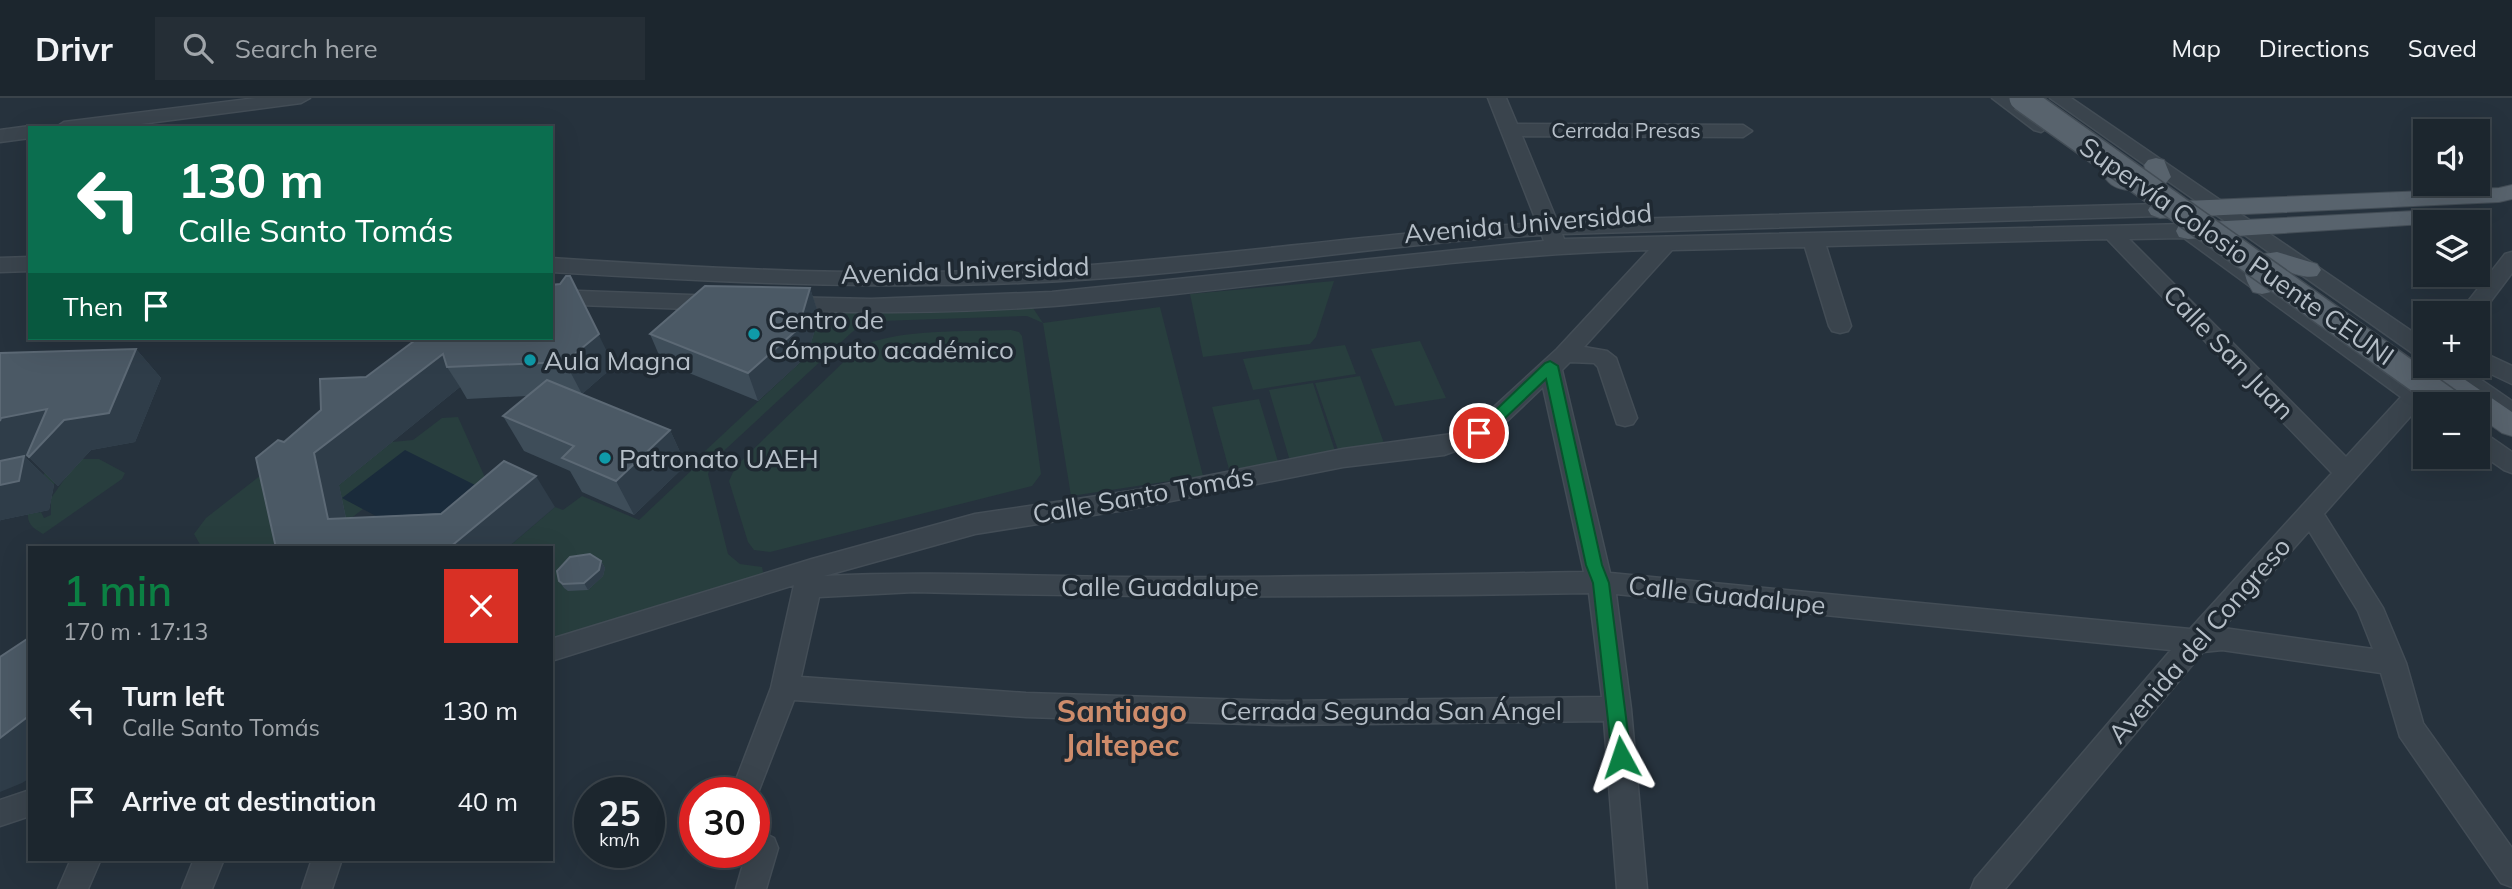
<!DOCTYPE html>
<meta charset="utf-8">
<style>
:root{--surface:#1c262e;--page:#252e36;--text:#f1f3f6;--muted:#a0a5aa;--line:#3a434a;--accent:#0b8043}
body{margin:0;font-family:Mulish,sans-serif;background:var(--page);color:var(--text);height:100vh;display:flex;flex-direction:column;font-size:26px;white-space:nowrap}
*{box-sizing:border-box;margin:0}
p{font-size:23px;color:var(--muted)}
.icon{flex:none;width:38px;height:38px;fill:none;stroke:currentColor;stroke-width:2;stroke-linecap:round;stroke-linejoin:round}
.map{position:relative;flex:1;overflow:hidden}
.drawer{position:absolute;left:28px;top:448px;width:525px;height:315px;display:flex;flex-direction:column;background:var(--surface);border-radius:0px;box-shadow:0 7px 28px #0002,0 0 0 2px var(--line)}
.drawer>*{flex:none}
.top-card{position:absolute;left:28px;top:28px;width:525px;height:214px;border-radius:0px;box-shadow:0 7px 28px #0002,0 0 0 2px var(--line);background:#0b6e4f;color:#fff;overflow:hidden}
.fabs{position:absolute;left:2413px;top:21px;display:grid;gap:14px}
.fabs a{display:grid;place-items:center;width:77px;height:77px;border-radius:0px;background:var(--surface);box-shadow:0 7px 28px #0002,0 0 0 2px var(--line);font-size:35px}
.speed{position:absolute;left:574px;top:679px;display:flex;gap:14px;font-size:35px;font-weight:700;text-align:center}
.speed>*{display:grid;place-content:center;width:91px;height:91px;border-radius:50%;background:var(--surface);box-shadow:0 7px 28px #0002,0 0 0 2px var(--line);line-height:1}
.speed small{font-size:18px;font-weight:400}
.speed .limit{border:10px solid #d22;background:#fff;color:#111}
.pin{position:absolute;display:grid;place-items:center;width:60px;height:60px;color:#fff;margin:-30px;border:4px solid #fff;border-radius:50%;box-shadow:0 2px 7px #0007}
.me{position:absolute;width:77px;margin:-38px;rotate:355deg;stroke-linejoin:round;filter:drop-shadow(0 0 5px #0008)}
.turn{display:flex;align-items:center;gap:24px;height:147px;padding:0 35px;font-size:32px}
.turn .icon{width:91px;height:91px;stroke-width:2.5}
.turn b{display:block;font-size:49px;line-height:60px}
.then{display:flex;align-items:center;height:66px;padding:0 35px;background:#0003;gap:14px;font-size:26px}
.round{display:grid;place-items:center;flex:none;width:74px;height:74px;border-radius:0px;background:var(--page)}
.summary{display:flex;align-items:center;justify-content:space-between;height:119px;padding:0 35px}
h1{font-size:42px;font-weight:600;line-height:52px;color:var(--accent)}
ul{padding:0;list-style:none}
li{display:flex;align-items:center;gap:21px;height:91px;padding:0 35px}
li div{flex:1}
li b{display:block;font-size:26px}
li em{font-style:normal}
header{display:flex;align-items:center;gap:42px;box-sizing:border-box;height:98px;padding:0 35px;background:var(--surface);border-bottom:2px solid var(--line)}
header strong{font-size:33px}
nav{display:flex;gap:38px;margin-inline-start:auto;font-size:24px}
.search{width:490px;height:63px;background:var(--page);display:flex;align-items:center;gap:18px;box-sizing:border-box;padding:0 24px;border-radius:0px;color:var(--muted);font-size:26px}
.map>svg:first-child{display:block}
</style>
<header>
<strong>Drivr</strong>
<div class="search"><svg class="icon" aria-label="search" viewBox="0 0 24 24"><circle cx="10" cy="10" r="6"/><path d="M15 15l6 6"/></svg>Search here</div>
<nav><a>Map</a><a>Directions</a><a>Saved</a></nav>
</header>
<div class="map">
<svg width="2512" height="791" viewBox="0 0 2512 791">
<rect width="100%" height="100%" fill="#26323d"/>
<!-- green -->
<path fill="#283e3e" d="M1334 183 1316 239 1310 246 1203 259 1190 196Z
M1160 209 1203 378 1071 398 1043 225 1027 218 880 223 861 227 851 235 714 362 708 376 728 456 740 466 762 469 764 479 551 542V450H507L555 409 563 412 582 398 639 422 693 371 689 368 807 258 819 215 1033 210 1043 225Z
M1011 232 1019 234 1022 238 1041 376 1032 388 770 454 754 452 748 444 729 383 736 368 858 250C896 230 968 234 1011 232Z
M1420 243 1446 300 1395 308 1371 251Z
M1345 247 1356 276 1253 292 1243 261Z
M1360 278 1385 348 1339 355 1315 285Z
M1313 285 1336 356 1290 363 1269 292Z
M1259 301 1279 367 1230 375 1212 309Z
M343 313 296 450H202L194 436 206 420Z
M458 319 500 413 418 439 343 400 363 411 346 424 339 387 392 344 413 342 442 320Z
M81 361H99L125 375 122 381 43 436C35 431 27 427 28 416L41 414 44 420 51 417V400L66 379H62L53 387 37 391 45 374Z"/>
<!-- water -->
<path fill="#1a2b3b" d="M405 352 487 393 425 444 342 400Z"/>
<g fill="none" stroke-linecap="round" stroke-linejoin="round">
<!-- minor casing -->
<g stroke="#434d56" stroke-width="3">
<path id="minor" d="M257 0H310L301 5 110 30H55L64 24Z
M1488 0H1506L1517 26 1743 27 1752 33 1743 39 1522 38 1557 123 2159 106 2166 108 2169 112 2166 116 2159 118 1562 136 1564 141 2187 126 2194 127 2424 291 2438 306H2426V314L2417 311 2324 416 2383 510 2406 565 2423 625 2512 750V789L2501 785 2400 639 2381 575 2222 552 2203 554 2005 791H1971L1975 781 2171 552 1616 496 1631 611 1647 791H1617L1604 623 1282 627 1026 619 794 602 754 705V695H731L771 590 794 487 551 563V541L812 461 975 416 1131 393 1343 351 1459 335 1472 329 1557 251 1649 152C1449 157 1252 192 1053 208 963 215 873 215 783 213L775 211 772 206 775 201 783 199 871 201 1052 194 1544 143 1542 137 1489 140C1340 153 1191 177 1042 184 878 192 715 184 551 174V160C716 171 882 180 1048 170 1211 160 1373 135 1537 125ZM2184 140 2401 299 2346 359 2129 141ZM2107 141 2332 375 2190 531 1610 475 1562 272 1570 264 1594 265 1598 269 1617 326 1625 328 1633 326 1637 320 1616 260 1607 253 1584 249 1672 152 1805 149 1829 228 1832 233 1840 235 1848 233 1851 228 1826 148ZM1543 289 1584 474C1430 477 1276 480 1122 479 1022 478 924 473 824 478L975 436 1131 411 1343 369 1444 357 1488 341ZM2309 433 2358 513 2373 551 2223 530ZM914 494C1139 500 1364 499 1589 495L1602 599 1282 603 1026 595 801 579 819 499Z
M1992 0H2013L2050 28 2041 34 2034 32Z
M2050 0H2071L2426 243V262L2418 259Z
M30 28 36 30H30V40L0 44V32Z
M2512 154V175L2478 220V215H2459L2505 156Z
M30 159V173L0 174V160Z
M551 192 718 198 726 200 729 205 726 210 718 212 551 206Z
M2478 252 2512 268V286L2474 268H2478Z
M2434 268H2461L2512 303V322L2504 320 2437 274Z
M2478 333 2486 336 2512 354V375L2504 372 2478 354Z
M30 692V718L0 728V702Z
M754 730 774 740 778 750 766 791H736L746 756 744 754H754Z
M71 761H101L88 791H58Z
M194 761H224L212 791H182Z
M312 761H342L332 791H302Z"/>
</g>
<!-- major casing -->
<g stroke="#434d56" stroke-width="2">
<path id="major" d="M2156 60 2164 62 2171 79 2163 88C2147 92 2118 98 2106 81L2110 76C2122 73 2133 79 2147 77L2144 67 2148 62Z
M2512 87V101L2499 104 2160 120 2151 117 2148 112 2151 107 2160 104 2499 90Z
M2415 113 2424 116 2427 121 2424 126 2188 141 2179 139 2176 133 2179 127 2188 125Z
M2277 154 2317 166 2321 172 2317 178C2300 182 2286 169 2270 171L2275 188 2271 194 2262 196 2253 194C2245 181 2241 172 2250 158Z
M2426 259V268H2445L2512 314V338L2502 335 2478 318V306H2461L2416 275 2412 268 2416 261Z"/>
</g>
<!-- minor -->
<use href="#minor" fill="#3a444d" fill-rule="evenodd"/>
<!-- major -->
<use href="#major" fill="#58636d" fill-rule="evenodd"/>
<!-- major-bridge casing -->
<g stroke="#434d56" stroke-width="28" stroke-linecap="butt">
<path id="major-bridge" d="M2022 0 2452 306"/>
</g>
<!-- major-bridge -->
<use href="#major-bridge" stroke="#58636d" stroke-width="25"/>
</g>
<!-- wall -->
<path fill="#3e4d59" d="M810 190 819 218 807 258 758 303 662 264 650 236Z
M418 240 614 268 582 296H580L670 332 686 367 634 417 582 394 570 373 524 353 503 318 527 298 467 301 460 289 339 387 346 420 555 409 276 450 284 344 366 279Z
M136 251 161 280 135 344 91 352 58 388 27 357 26 360 54 387 49 412 1 422 0 255Z
M601 463 605 470 603 478 588 492 568 493 564 490 559 483Z"/>
<!-- shaded-wall -->
<path fill="#2f3d49" d="M570 178 614 268 582 296 565 264Z
M810 190 819 218 807 258 758 303 748 275Z
M136 251 161 280 135 344 91 352 58 388 29 359 31 349 26 360 54 387 49 412 1 422 0 424V323L1 320Z
M443 256 447 269 460 289 339 387 352 450 328 421 314 355Z
M670 332 686 367 634 417 616 383Z
M536 378 555 409 507 450H449Z
M601 463 605 470 603 478 588 492 584 485Z
M30 617V680L22 685 0 694V640Z"/>
<!-- building -->
<path fill="#4b5965" stroke="#5c6975" stroke-width="2" d="M566 178H570L599 236 565 264 447 269 443 256 314 355 328 421 441 416 504 363 536 378 449 450H276L256 360 278 342 284 344 321 312 320 281 366 279 418 240H551V187L560 186Z
M705 188 810 190 798 231 748 275 650 236Z
M136 251 109 315 64 322 29 359 27 357 47 311 1 320 0 323V255Z
M547 282 670 332 616 383 562 360 574 348 503 318Z
M24 358 19 383 0 387V363Z
M590 456 601 463 599 472 584 485 563 486 559 483 557 473 570 459Z
M30 539V617L0 640V559Z"/>
<!-- route -->
<path fill="#0b8043" stroke="#07532c" stroke-width="2" d="M1550 263 1558 268 1602 467 1609 485 1631 659 1628 665 1621 668 1615 665 1612 659 1593 485 1586 467 1546 281 1485 339H1474L1472 335 1545 265Z"/>
<!-- markers -->
<g fill="#0f9aa8" stroke="#1f2932" stroke-width="2.5">
<circle cx="754" cy="236" r="7"/>
<circle cx="530" cy="262" r="7"/>
<circle cx="605" cy="360" r="7"/>
</g>
<g text-anchor="middle" dominant-baseline="central" stroke-width="7" stroke-linejoin="round" paint-order="stroke">
<!-- far-street labels -->
<g font-size="21" fill="#b6bfc8" stroke="#1f2932">
<text x="1626" y="32">Cerrada Presas</text>
</g>
<!-- street labels -->
<g font-size="26" fill="#b6bfc8" stroke="#1f2932">
<text transform="translate(1528 125) rotate(-5)">Avenida Universidad</text>
<text transform="translate(2237 153) rotate(35)">Supervía Colosio Puente CEUNI</text>
<text transform="translate(965 172) rotate(-2)">Avenida Universidad</text>
<text transform="translate(2229 254) rotate(46)">Calle San Juan</text>
<text transform="translate(1143 397) rotate(-10)">Calle Santo Tomás</text>
<text x="1160" y="488">Calle Guadalupe</text>
<text transform="translate(1727 497) rotate(6)">Calle Guadalupe</text>
<text transform="translate(2199 542) rotate(-49)">Avenida del Congreso</text>
<text x="1391" y="612">Cerrada Segunda San Ángel</text>
</g>
<!-- poi labels -->
<g font-size="26" fill="#b6bfc8" stroke="#1f2932" text-anchor="start">
<text x="768" y="221">Centro de<tspan x="768" dy="30">Cómputo académico</tspan></text>
<text x="544" y="262">Aula Magna</text>
<text x="619" y="360">Patronato UAEH</text>
</g>
<!-- quarter labels -->
<g font-size="30" font-weight="bold" fill="#ce8c6b" stroke="#1f2932">
<text x="1122" y="613">Santiago<tspan x="1122" dy="34">Jaltepec</tspan></text>
</g>
</g>
</svg>
<div class="fabs">
<a><svg class="icon" aria-label="sound" viewBox="0 0 24 24"><path d="M4 9h4l5-4v14l-5-4H4zM17 9q2 3 0 6"/></svg></a>
<a><svg class="icon" aria-label="layers" viewBox="0 0 24 24"><path d="M12 4l9 5-9 5-9-5zM3 14l9 5 9-5"/></svg></a>
<a>+</a>
<a>−</a>
</div>
<div class="speed"><div>25<small>km/h</small></div><div class="limit">30</div></div>
<div class="pin" style="left:1479px;top:335px;background:#d93025"><svg class="icon" aria-label="arrive" viewBox="0 0 24 24"><path d="M6 21V4h12l-3 4 3 4H6"/></svg></div>
<svg class="me" style="left:1621px;top:659px" viewBox="-20 -20 40 40"><path d="M0-17L14 15 0 8-14 15z" fill="#0b8043" stroke="#fff" stroke-width="4"/></svg>
<div class="top-card">
<div class="turn"><svg class="icon" aria-label="left" viewBox="0 0 24 24"><path d="M17 20v-9H6M10 6l-5 5 5 5"/></svg><div><b>130 m</b>Calle Santo Tomás</div></div>
<div class="then">Then<svg class="icon" aria-label="arrive" viewBox="0 0 24 24"><path d="M6 21V4h12l-3 4 3 4H6"/></svg></div>
</div>
<section class="drawer">
<div class="summary"><div><h1>1 min</h1><p>170 m · 17:13</p></div><a class="round" style="background:#d93025;color:#fff"><svg class="icon" aria-label="close" viewBox="0 0 24 24"><path d="M6 6l12 12M18 6L6 18"/></svg></a></div>
<ul>
<li><svg class="icon" aria-label="left" viewBox="0 0 24 24"><path d="M17 20v-9H6M10 6l-5 5 5 5"/></svg><div><b>Turn left</b><p>Calle Santo Tomás</p></div><em>130 m</em></li>
<li><svg class="icon" aria-label="arrive" viewBox="0 0 24 24"><path d="M6 21V4h12l-3 4 3 4H6"/></svg><div><b>Arrive at destination</b></div><em>40 m</em></li>
</ul>
</section>
</div>
